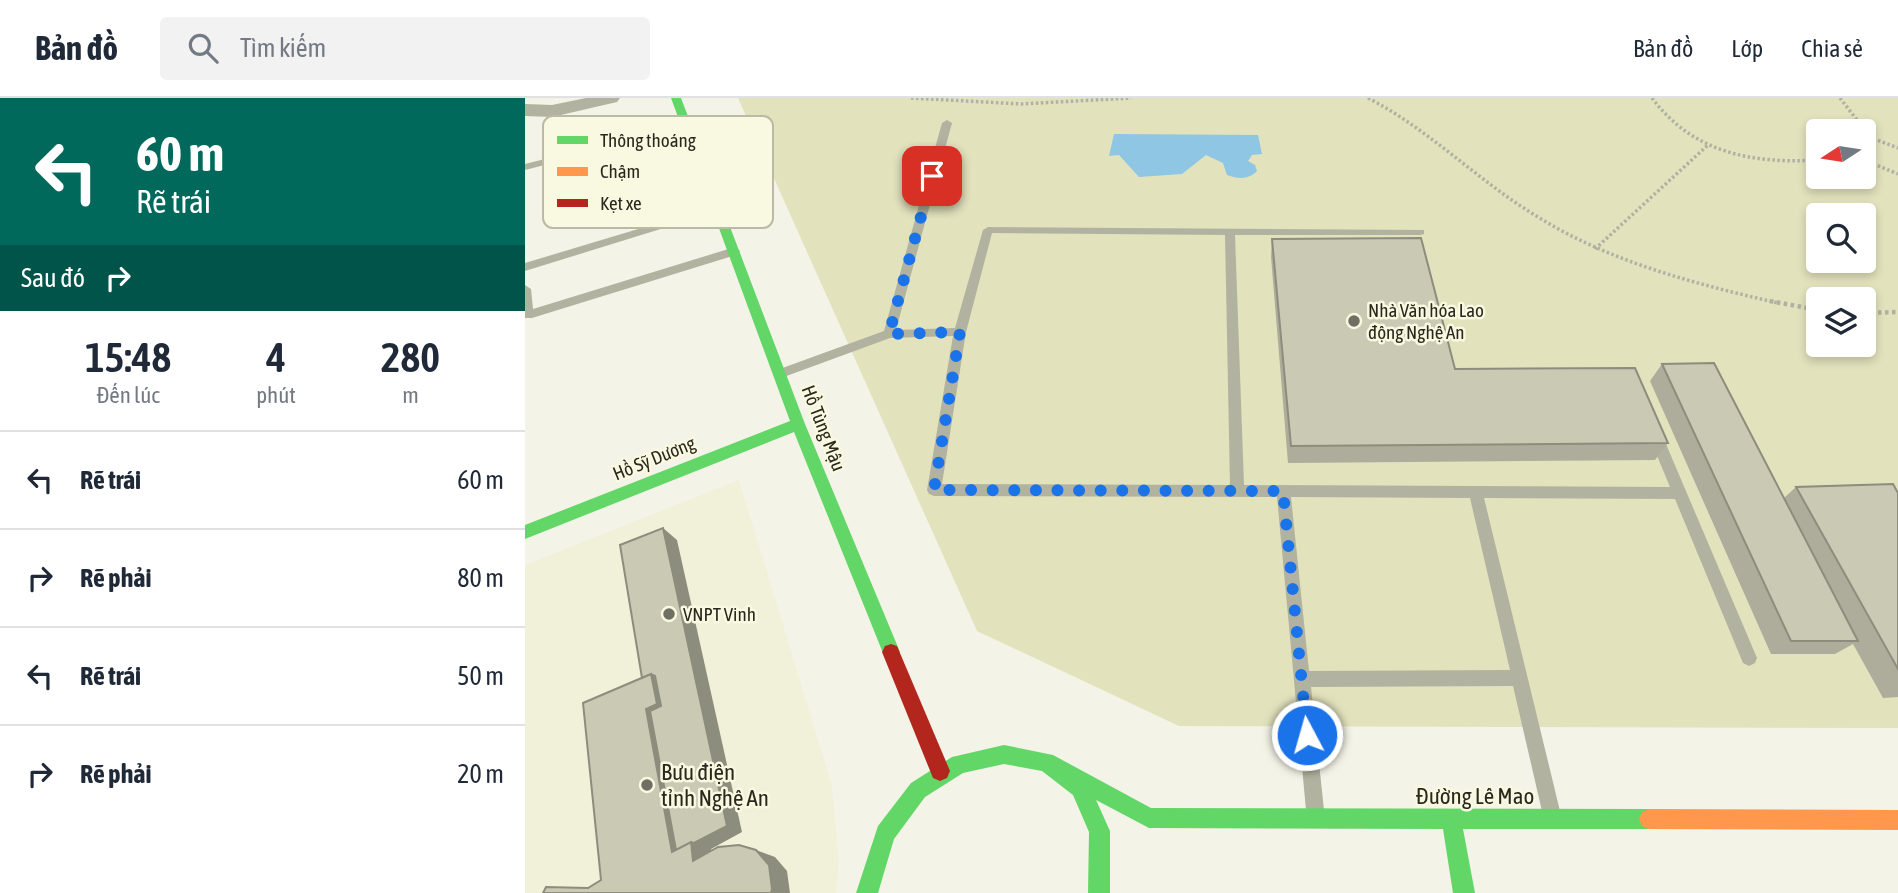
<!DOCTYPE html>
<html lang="vi">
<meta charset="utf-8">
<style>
:root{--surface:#fff;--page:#f2f2f3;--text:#1f2937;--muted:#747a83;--line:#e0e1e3}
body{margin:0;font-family:"Asap Condensed",sans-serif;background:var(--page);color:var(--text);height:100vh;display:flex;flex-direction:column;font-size:26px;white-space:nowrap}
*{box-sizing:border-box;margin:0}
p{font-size:23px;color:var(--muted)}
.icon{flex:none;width:38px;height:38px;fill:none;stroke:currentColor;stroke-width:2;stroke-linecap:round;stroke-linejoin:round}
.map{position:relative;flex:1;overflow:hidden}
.details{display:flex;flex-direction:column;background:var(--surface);width:525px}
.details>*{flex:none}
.guide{background:#00695c;color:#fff;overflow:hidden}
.needle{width:46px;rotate:258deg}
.tools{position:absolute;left:1281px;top:21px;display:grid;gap:14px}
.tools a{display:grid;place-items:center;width:70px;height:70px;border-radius:7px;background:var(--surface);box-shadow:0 4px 10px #0003;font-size:35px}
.pin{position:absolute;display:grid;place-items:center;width:60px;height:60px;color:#fff;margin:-30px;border-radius:14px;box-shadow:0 4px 10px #0006}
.me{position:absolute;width:77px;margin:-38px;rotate:354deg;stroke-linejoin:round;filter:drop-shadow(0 0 5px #0008)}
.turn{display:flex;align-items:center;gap:24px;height:147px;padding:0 21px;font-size:32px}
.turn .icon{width:91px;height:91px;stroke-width:2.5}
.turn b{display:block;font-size:49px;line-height:60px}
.then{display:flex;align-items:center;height:66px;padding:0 21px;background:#0003;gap:14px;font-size:26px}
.eta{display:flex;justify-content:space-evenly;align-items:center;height:119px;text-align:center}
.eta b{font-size:42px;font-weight:600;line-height:49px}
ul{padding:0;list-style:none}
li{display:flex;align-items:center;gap:21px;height:98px;padding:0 21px;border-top:2px solid var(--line)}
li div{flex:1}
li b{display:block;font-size:26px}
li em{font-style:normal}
header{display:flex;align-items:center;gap:42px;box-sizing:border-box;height:98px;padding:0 35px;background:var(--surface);border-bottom:2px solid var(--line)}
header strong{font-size:33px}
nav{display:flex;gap:38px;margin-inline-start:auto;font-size:24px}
.search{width:490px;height:63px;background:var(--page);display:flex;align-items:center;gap:18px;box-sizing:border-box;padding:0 24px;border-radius:7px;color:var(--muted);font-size:26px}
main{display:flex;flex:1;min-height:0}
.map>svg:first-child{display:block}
</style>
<header>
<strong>Bản đồ</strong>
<div class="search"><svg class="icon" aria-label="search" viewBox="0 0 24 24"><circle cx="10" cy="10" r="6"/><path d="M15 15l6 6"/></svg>Tìm kiếm</div>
<nav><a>Bản đồ</a><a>Lớp</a><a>Chia sẻ</a></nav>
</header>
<main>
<section class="details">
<div class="guide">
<div class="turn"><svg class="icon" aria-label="left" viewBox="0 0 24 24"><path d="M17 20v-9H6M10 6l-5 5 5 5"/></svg><div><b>60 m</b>Rẽ trái</div></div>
<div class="then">Sau đó<svg class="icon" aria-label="right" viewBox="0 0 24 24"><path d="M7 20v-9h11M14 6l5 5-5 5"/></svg></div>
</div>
<div class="eta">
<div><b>15:48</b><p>Đến lúc</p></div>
<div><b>4</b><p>phút</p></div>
<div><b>280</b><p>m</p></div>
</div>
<ul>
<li><svg class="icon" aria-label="left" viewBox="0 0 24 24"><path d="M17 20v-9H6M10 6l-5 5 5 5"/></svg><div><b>Rẽ trái</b></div><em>60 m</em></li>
<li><svg class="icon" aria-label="right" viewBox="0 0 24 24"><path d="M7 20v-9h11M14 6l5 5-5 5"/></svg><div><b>Rẽ phải</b></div><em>80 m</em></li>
<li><svg class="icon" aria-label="left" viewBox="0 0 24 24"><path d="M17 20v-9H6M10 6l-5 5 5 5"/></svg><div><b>Rẽ trái</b></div><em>50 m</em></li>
<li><svg class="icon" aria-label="right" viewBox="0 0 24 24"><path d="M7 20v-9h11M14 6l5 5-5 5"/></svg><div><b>Rẽ phải</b></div><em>20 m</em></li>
</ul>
</section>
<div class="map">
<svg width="1373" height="795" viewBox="0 0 1373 795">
<rect width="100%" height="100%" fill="#f3f3e7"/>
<!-- built -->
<path fill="#f1f1da" d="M214 382 307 688 314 765 311 795H0V467Z"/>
<!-- green -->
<path fill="#e2e2bd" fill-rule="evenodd" d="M213 0H1373V630L654 628 452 533ZM1293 33H1339V79H1293ZM1293 117H1339V163H1293ZM1293 201H1339V247H1293Z"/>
<!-- water -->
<path fill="#8ec6e4" d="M589 36 733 37 737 56 727 57 723 63 730 67 732 73C723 82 714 81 702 77L698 65 681 57 657 76 614 79 594 57 584 58Z"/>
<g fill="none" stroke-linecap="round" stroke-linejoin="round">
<!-- path-far1 -->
<path stroke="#b1b1a3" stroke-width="3.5" stroke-dasharray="2.5 2.5" stroke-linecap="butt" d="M386 0 496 6 606 0
M843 0C905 32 953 83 1013 119 1085 164 1171 186 1253 205
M1127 0C1168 55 1227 66 1293 62
M1315 0 1332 22 1331 33
M1339 37 1373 50
M1339 62 1373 76
M1070 151 1183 47"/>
<!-- path -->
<path stroke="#b1b1a3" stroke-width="4.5" stroke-dasharray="3.5 3.5" stroke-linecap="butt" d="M1245 203 1293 212
M1339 215 1373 214"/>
<!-- lane -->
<path fill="#b2b2a0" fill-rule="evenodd" d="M422 22 427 25 371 232 430 230 458 132 463 129 899 132V136L895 137H710L719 387 1145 389 1123 336 1125 332H1135L1232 560 1230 565 1224 568 1218 565 1150 401 959 400 1035 713 1032 719 1026 722 1020 719 1017 713 988 588 786 589 799 712 796 718 790 721 784 718 781 712 752 399 409 398 404 396 402 392 428 238 365 240 256 280 250 275 252 272 359 233 417 25ZM467 135 700 137 705 387 417 386 441 234ZM766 399 945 400 985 572 784 573Z
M162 25 165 26V30L0 72V66Z
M193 107 198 110 197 112 0 173V165Z
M210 149 215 153 214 156 7 220H0V187L6 191 8 211Z"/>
<!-- street -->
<path fill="#b2b2a0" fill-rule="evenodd" d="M61 0H95L92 4 27 19 0 18V6L27 7Z"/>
<!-- fast -->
<path fill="#63d668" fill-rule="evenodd" d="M146 0H156L280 326 375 554 372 560 366 562 360 560 269 334 0 441V427L265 323Z
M479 647 528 657 626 710 1124 711 1131 714 1134 721 1131 728 1124 731H938L950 795H928L918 731 624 730 571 702 585 733V795H563L564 734 548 697 517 673 479 666 438 675 400 699 369 741 353 795H331L353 728 386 685 427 659Z"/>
<!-- slow -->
<path fill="#ff974d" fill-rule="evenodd" d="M1124 711 1373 712V732L1124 731 1117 728 1114 721 1117 714Z"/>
<!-- jam -->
<path fill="#b3261e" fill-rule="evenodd" d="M366 546 372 548 425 673 422 680 415 683 408 680 357 554 360 548Z"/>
</g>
<!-- wall -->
<path fill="#aead9b" d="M747 141 930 271 1143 345 1130 362 763 365 746 159Z
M1137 266 1259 400 1271 389 1373 395V599L1358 600 1328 546 1310 556H1246L1125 283Z"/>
<!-- shaded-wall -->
<path fill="#8d8d7e" d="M138 430 152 442 217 734 186 751 189 769 168 763 147 754 121 611 126 576Z
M231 752 250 759 262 773 265 795H246Z"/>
<!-- building -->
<path fill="#cac9b4" stroke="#8d8d7e" stroke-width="2" d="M896 140 930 271 1110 270 1143 345 766 348 747 141Z
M1189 265 1333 543H1266L1137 266Z
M1368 386 1373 395V571L1271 389Z
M138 430 202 728 169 745 166 744 151 752 125 613 136 608 130 578 126 576 117 580 95 447Z
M126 576 132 606 121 611 147 754 166 744 168 763 193 749 214 747 231 752 244 767 247 791 246 795H18L21 789 63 790 76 782 58 605Z"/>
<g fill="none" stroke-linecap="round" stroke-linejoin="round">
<!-- route -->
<path stroke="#1a73e8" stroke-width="12" stroke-dasharray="0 21.6" d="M407 78 364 236 435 234 409 392 758 393 782 637"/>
</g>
<!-- markers -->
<g fill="#6f6f64" stroke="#f9f9e1" stroke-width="2.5">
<circle cx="829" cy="223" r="7"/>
<circle cx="144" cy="516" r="7"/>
<circle cx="122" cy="687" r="7"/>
</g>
<g text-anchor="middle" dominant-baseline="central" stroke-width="5" stroke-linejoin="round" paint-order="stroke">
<!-- poi labels -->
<g font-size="19" fill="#28281e" stroke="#f9f9e1" text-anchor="start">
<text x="843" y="212">Nhà Văn hóa Lao<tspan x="843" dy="22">động Nghệ An</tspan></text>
<text x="158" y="516">VNPT Vinh</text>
</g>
<!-- street labels -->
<g font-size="19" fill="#28281e" stroke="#f9f9e1">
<text transform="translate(299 330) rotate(69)">Hồ Tùng Mậu</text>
<text transform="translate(129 360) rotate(-22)">Hồ Sỹ Dương</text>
</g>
<!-- near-poi labels -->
<g font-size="23" fill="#28281e" stroke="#f9f9e1" text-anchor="start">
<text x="136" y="674">Bưu điện<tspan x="136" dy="26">tỉnh Nghệ An</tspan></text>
</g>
<!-- near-street labels -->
<g font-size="23" fill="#28281e" stroke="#f9f9e1">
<text x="950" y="698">Đường Lê Mao</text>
</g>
</g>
<!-- legend -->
<rect x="18" y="18" width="230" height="112" rx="10" fill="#f9f9e1" stroke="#babaa6" stroke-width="2"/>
<rect x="32" y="38" width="31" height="8" fill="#63d668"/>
<rect x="32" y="69" width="31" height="9" fill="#ff974d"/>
<rect x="32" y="101" width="31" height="8" fill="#b3261e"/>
<g font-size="19" fill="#28281e">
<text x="75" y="49">Thông thoáng</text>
<text x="75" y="80">Chậm</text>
<text x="75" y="112">Kẹt xe</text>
</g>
</svg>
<div class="tools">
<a><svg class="needle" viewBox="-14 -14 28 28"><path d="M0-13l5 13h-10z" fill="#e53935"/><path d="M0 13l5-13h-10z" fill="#747a83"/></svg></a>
<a><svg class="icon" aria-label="search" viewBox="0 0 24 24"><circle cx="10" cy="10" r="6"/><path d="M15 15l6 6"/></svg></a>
<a><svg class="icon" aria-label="layers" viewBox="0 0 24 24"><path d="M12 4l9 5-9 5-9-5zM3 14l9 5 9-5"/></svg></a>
</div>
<div class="pin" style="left:407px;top:78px;background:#d93025"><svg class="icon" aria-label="arrive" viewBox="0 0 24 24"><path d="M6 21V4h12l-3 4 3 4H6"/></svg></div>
<svg class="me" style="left:782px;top:637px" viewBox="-20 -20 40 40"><circle r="17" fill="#1a73e8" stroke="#fff" stroke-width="3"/><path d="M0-11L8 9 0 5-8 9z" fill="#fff"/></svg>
</div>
</main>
